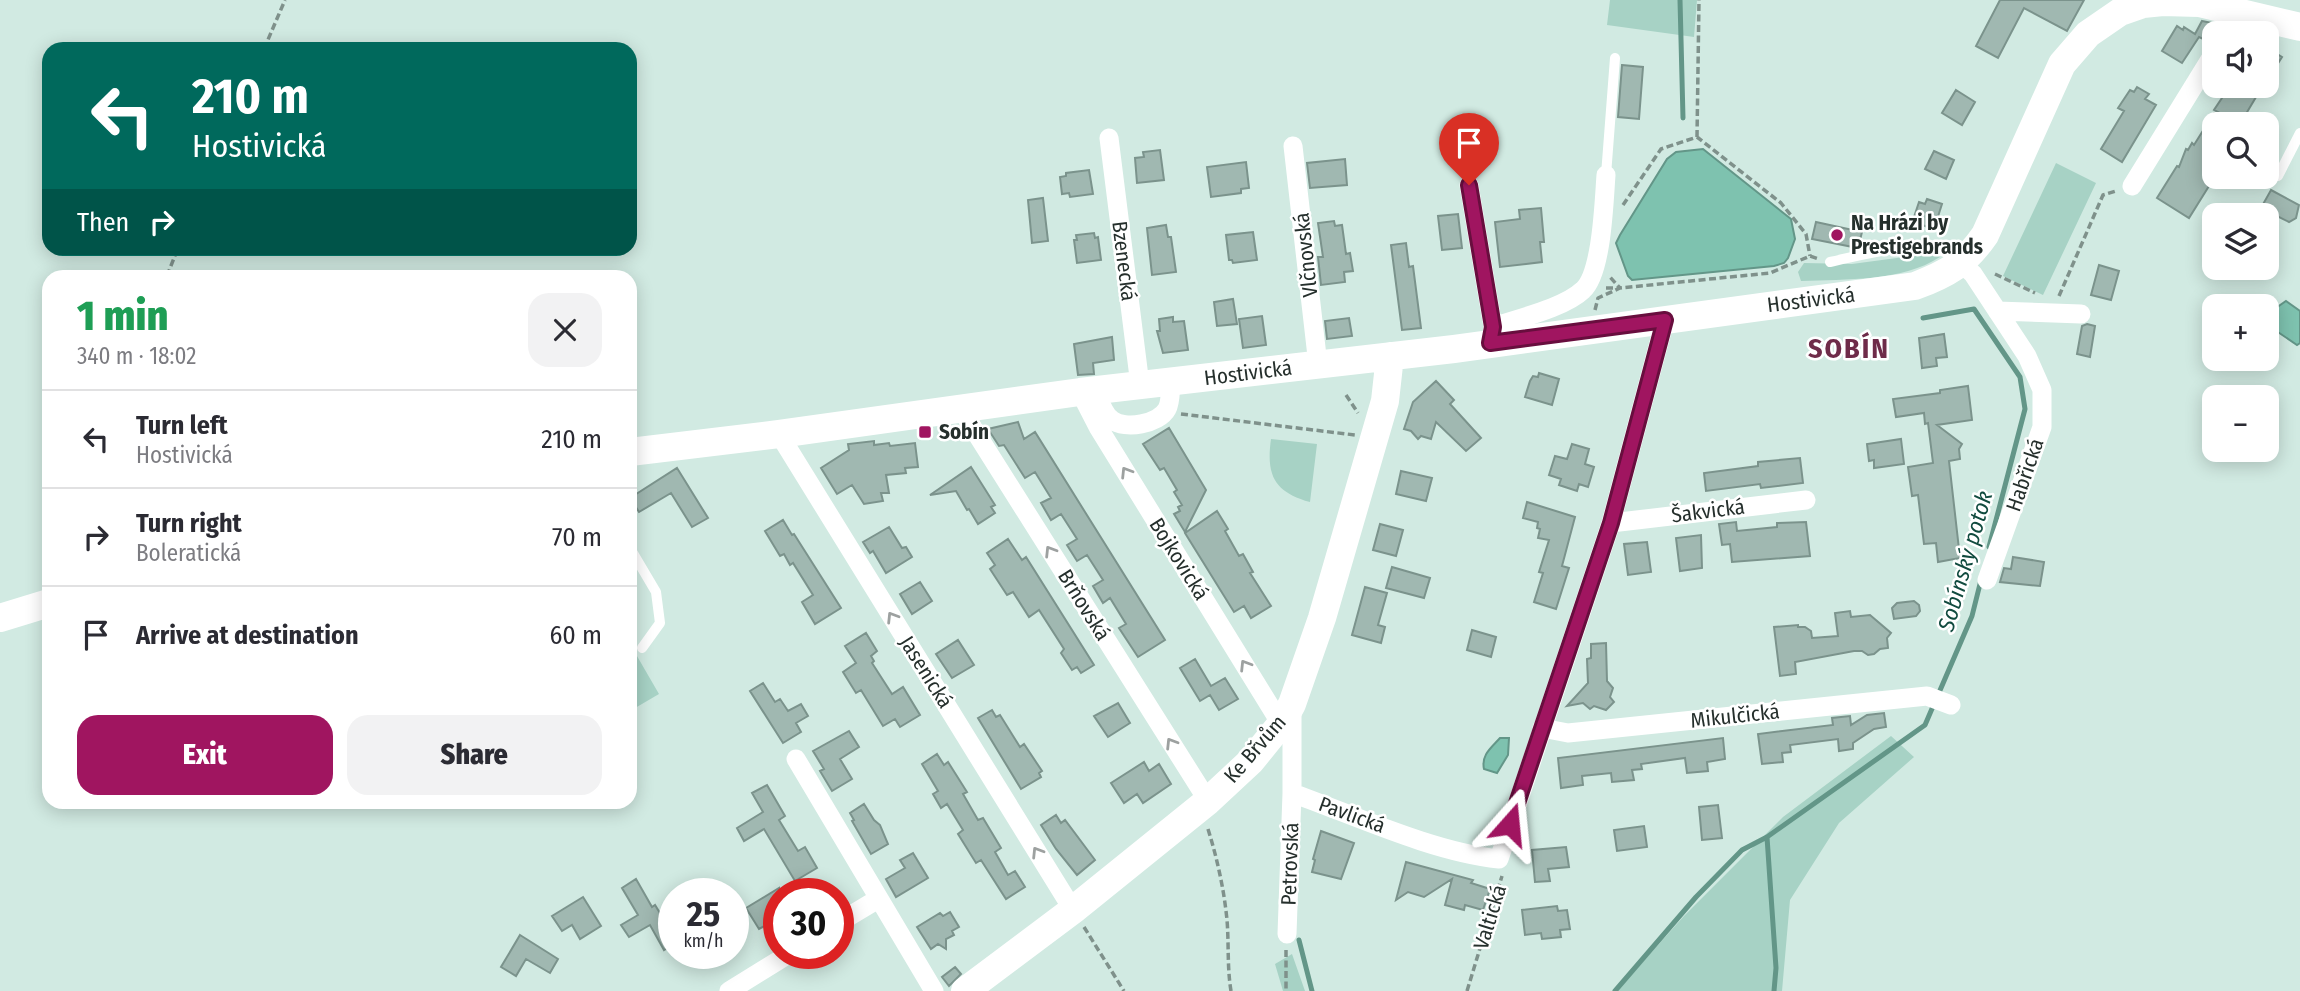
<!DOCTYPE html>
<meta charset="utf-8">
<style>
:root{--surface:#fff;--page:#f2f2f3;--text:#2b2b33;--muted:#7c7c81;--line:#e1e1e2;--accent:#a01560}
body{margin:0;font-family:"Fira Sans Condensed",sans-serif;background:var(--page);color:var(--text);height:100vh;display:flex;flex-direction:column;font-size:26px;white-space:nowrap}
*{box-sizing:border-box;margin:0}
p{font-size:23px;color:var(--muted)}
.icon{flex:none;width:38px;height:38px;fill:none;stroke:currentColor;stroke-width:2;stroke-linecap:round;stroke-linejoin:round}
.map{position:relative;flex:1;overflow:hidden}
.details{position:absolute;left:42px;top:270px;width:595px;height:539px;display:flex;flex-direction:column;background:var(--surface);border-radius:21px;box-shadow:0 4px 18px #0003}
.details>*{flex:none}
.banner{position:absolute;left:42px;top:42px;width:595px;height:214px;border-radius:21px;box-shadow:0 4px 18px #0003;background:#00695c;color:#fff;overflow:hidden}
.fabs{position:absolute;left:2202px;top:21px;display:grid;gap:14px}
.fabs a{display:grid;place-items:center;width:77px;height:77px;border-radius:14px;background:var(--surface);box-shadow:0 4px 18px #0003;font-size:35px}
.speed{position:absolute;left:658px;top:878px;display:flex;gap:14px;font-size:35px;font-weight:700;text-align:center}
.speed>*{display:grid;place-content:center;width:91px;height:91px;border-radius:50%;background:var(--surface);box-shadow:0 4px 18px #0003;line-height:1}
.speed small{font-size:18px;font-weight:400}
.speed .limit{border:10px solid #d22;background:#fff;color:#111}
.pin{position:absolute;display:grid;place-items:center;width:60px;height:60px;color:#fff;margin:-72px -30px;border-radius:50% 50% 50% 0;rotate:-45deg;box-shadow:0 0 7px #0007}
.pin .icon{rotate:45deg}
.me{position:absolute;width:77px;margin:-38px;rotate:18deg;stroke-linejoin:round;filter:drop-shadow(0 0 5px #0008)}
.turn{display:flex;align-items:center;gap:24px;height:147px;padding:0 35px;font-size:32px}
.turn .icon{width:91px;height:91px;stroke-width:2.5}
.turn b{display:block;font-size:49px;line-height:60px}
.then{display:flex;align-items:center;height:66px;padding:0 35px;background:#0003;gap:14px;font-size:26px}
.round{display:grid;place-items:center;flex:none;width:74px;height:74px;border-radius:21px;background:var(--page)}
.summary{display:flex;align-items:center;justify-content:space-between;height:119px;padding:0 35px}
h1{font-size:42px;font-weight:800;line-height:52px;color:#1e9e55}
.button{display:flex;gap:14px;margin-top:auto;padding:14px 35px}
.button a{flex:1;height:80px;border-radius:21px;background:var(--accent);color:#fff;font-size:28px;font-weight:800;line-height:80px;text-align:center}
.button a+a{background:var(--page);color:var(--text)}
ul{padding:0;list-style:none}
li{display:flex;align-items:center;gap:21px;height:98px;padding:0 35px;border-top:2px solid var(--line)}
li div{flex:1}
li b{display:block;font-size:26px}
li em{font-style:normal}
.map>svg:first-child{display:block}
</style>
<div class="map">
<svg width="2300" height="991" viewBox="0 0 2300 991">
<rect width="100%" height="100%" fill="#d1eae2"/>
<!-- green -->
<path fill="#a7d2c5" d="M1610 0H1697L1694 37 1607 25Z
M2056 163 2096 183 2043 295 2003 276Z
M1934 253 1940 257C1901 282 1846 279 1801 281L1798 272 1804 263 1852 264Z
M1271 439 1317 444 1310 502C1274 492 1266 475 1271 439Z
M630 644 659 694 630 711Z
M1891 736 1914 757 1839 823 1790 900 1782 991H1617L1684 916 1783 817Z
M1292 954 1305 991H1283L1275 964Z"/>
<!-- water -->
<path fill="#7ec2af" stroke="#639688" stroke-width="2" d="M1703 149 1791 219 1795 239 1788 258 1784 263 1774 266 1632 280 1628 276 1616 243 1620 235 1667 159 1676 152Z
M2286 301 2300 311V343L2297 345 2266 324V315Z
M1500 738H1509L1508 755 1497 773 1484 769C1481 755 1491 748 1500 738Z"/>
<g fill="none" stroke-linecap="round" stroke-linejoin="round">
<!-- stream -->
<path stroke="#639688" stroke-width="5" d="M1680 0 1683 118
M1923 318 1974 309 2020 377 2025 409 1989 547
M1938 695 1972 616 1981 580
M1767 837 1776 968 1774 991
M1299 940 1312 991
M1615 991 1696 897 1742 850 1767 837 1925 725 1934 704"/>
</g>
<!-- building -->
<path fill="#a0b8b1" stroke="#7b938c" stroke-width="2" d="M2000 0H2084L2067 31 2024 8 1998 58 1976 46Z
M2202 21 2217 24 2214 36 2210 42 2199 37 2182 63 2162 51 2177 26 2183 30 2184 27 2195 34Z
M2266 47 2282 57 2266 82Z
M1622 65 1643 67 1639 119 1618 117Z
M2230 86H2238L2256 97 2240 124 2214 110Z
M2137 87 2149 94 2145 99 2156 105 2122 162 2101 149 2124 111 2118 108 2130 90 2134 92Z
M1956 90 1975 102 1962 125 1942 113Z
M2214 113V178L2189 218 2157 198 2177 166 2179 167 2186 149 2188 150 2192 143 2194 145Z
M1160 150 1164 180 1137 183 1135 158 1144 157 1143 152Z
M1934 151 1954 160 1946 179 1925 169Z
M1345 159 1347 185 1310 188 1307 163Z
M1246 162 1249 188 1241 189V193L1211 197 1207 167Z
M1089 170 1093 194 1070 197 1069 193 1062 194 1060 177 1066 176V173Z
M2271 190 2299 205 2296 218 2289 222 2275 215 2270 222 2266 220V215H2257Z
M1043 198 1048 241 1032 243 1028 200Z
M1927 199 1942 204 1934 229 1919 224 1920 219 1914 217 1919 202 1925 204Z
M1541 208 1544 242H1540L1542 262 1500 267 1495 222 1520 219 1519 210Z
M1458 214 1462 248 1442 250 1438 216Z
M1334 221 1335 226 1342 225 1346 254 1350 253 1353 271 1344 272 1345 282 1321 285 1318 257H1323L1318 223Z
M1816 222 1862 232 1858 248 1812 239Z
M1166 225 1168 237H1171L1176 272 1152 275 1147 228Z
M1253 232 1257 260 1233 263 1232 260H1229L1226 235Z
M1094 233 1095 238 1098 237 1101 260 1077 263 1074 240H1077L1076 235Z
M1406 243 1409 267 1413 266 1421 328 1402 330 1391 245Z
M2099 265 2119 271 2111 300 2091 295Z
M1233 299 1237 324 1217 326 1214 302Z
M1262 316 1266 345 1243 348 1239 319Z
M1173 317V322L1184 321 1188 350 1163 353 1157 331H1160L1159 319Z
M1349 318 1352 336 1327 339 1325 321Z
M2087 324 2095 326 2090 357 2077 354 2082 326Z
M1944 334 1947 357 1936 358 1937 366 1922 368 1919 338Z
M1112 337 1114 360 1093 363 1094 374 1078 375 1074 344Z
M1539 373 1559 379 1552 405 1525 397 1530 381 1533 376 1538 377Z
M1436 381 1454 400 1450 404 1481 438 1466 451 1436 422 1431 439 1421 436 1418 439 1411 431 1404 429 1413 402Z
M1968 386 1972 420 1937 425 1962 444 1959 449 1960 459 1949 461 1960 558 1938 562 1936 543 1924 544 1918 495 1912 496 1908 467 1933 463 1928 423 1925 424 1924 413 1896 417 1893 399 1940 393V390Z
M1018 422 1024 439 1035 432 1165 640 1138 657 1119 628 1126 624 1110 598 1103 603 1093 586 1103 580 1087 555 1077 561 1067 545 1077 539 1061 514 1051 520 1041 503 1051 498 1035 472 1025 478 1004 445 999 446 988 429Z
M1169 428 1206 490 1185 532 1174 514 1180 511 1178 507 1182 505 1174 492 1177 490 1164 468 1160 470 1143 444Z
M1901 439 1904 464 1874 468V460L1869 461 1867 444Z
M874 441V445L889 443 890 446 915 443 918 467 905 468 906 473 886 475 889 493H881L883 501 864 504 852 485 837 494 821 468 849 450 848 444Z
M1572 444 1589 449 1585 464 1594 467 1588 487 1579 484 1577 491 1559 485 1561 479 1549 475 1555 456 1567 459Z
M1800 458 1803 483 1761 488 1760 484 1706 491 1704 473 1758 466V462Z
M971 467 995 505 991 507 995 513 978 524 969 509 967 510 956 491 930 495Z
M677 468 708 518 692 527 671 493 639 512 630 498Z
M1401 471 1432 478 1426 501 1396 494Z
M1527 502 1575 517 1562 566 1569 568 1556 609 1534 602 1543 573 1539 572 1549 540 1538 538 1540 529 1537 528 1538 522 1523 518Z
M1217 511 1228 529 1225 531 1239 556 1243 554 1253 572 1250 573 1271 606 1251 618 1244 606 1234 612 1185 533Z
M783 520 792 535 794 534 841 608 815 624 802 602 813 595 793 563 790 565 784 554 780 556 765 531Z
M1736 522 1737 531 1777 527V523L1806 522 1810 556 1732 562 1730 544 1722 545 1719 524Z
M1380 524 1403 530 1396 556 1373 550Z
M889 527 902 548 906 547 912 557 886 573 873 551 870 553 863 542Z
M1701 535 1702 568 1680 571 1676 538Z
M1008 539 1022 560 1026 557 1094 665 1081 673 1077 667 1072 670 1061 653 1064 649 1039 610 1029 617 1013 592 1007 595 990 569 995 565 987 553Z
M1647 542 1651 572 1628 575 1624 544Z
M2013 557 2044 562 2040 586 2000 582 2004 568 2011 569Z
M1392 567 1430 578 1424 598 1386 588Z
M920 582 932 601 912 614 900 594Z
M1365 587 1387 593 1378 625 1385 627 1381 643 1352 635Z
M1914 601 1919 605 1920 611 1916 616 1894 619 1892 608 1897 603Z
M1850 611 1851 617 1870 615 1891 633 1887 638 1888 648 1880 649 1874 654 1868 655 1862 651H1854L1795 662 1796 674 1780 676 1774 627 1798 625V627H1805L1811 631 1812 638 1838 636 1835 613Z
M1472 630 1496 637 1491 657 1467 650Z
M866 633 877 651 871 656 874 661 872 663 892 694 903 687 920 715 900 727 895 719 883 726 861 690 856 693 843 672 856 663 845 646Z
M958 640 974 665 952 678 936 654Z
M1606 643 1607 681 1613 688 1610 697 1614 702 1606 710 1594 706 1590 709 1583 703 1567 706 1588 683 1587 659 1591 658V644Z
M1195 659 1211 686 1225 678 1238 699 1219 710 1210 695 1200 701 1180 668Z
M763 683 775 702 780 699 788 711 801 704 808 716 796 723 801 732 783 743 750 691Z
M1118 703 1130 723 1108 737 1094 716Z
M992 710 996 717 1000 715 1020 747 1024 744 1042 771 1039 773 1041 777 1021 789 978 718Z
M1884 713 1886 727 1874 729 1853 743V749L1839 751 1838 739 1790 745 1791 752 1782 753 1783 762 1762 764 1758 734 1833 725 1832 718 1850 716 1851 725 1867 715Z
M849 731 859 747 840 759 852 779 832 791 820 771 824 769 813 751Z
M1723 738 1725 759 1707 762 1708 771 1687 773 1685 758 1641 764 1642 769 1632 770 1634 780 1612 782 1611 773 1582 776 1583 785 1561 788 1558 758Z
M937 754 944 765 948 762 967 792 963 794 978 820 983 818 1001 848 995 852 1008 875 1015 871 1025 887 1006 899 981 860 976 863 958 834 963 830 947 804 941 808 933 794 938 791 922 764Z
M1144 762 1149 771 1159 764 1171 784 1143 803 1137 794 1124 803 1111 783Z
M767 785 785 816 779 820 798 851 805 847 817 868 795 881 764 829 744 841 737 828 763 812 752 793Z
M864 804 874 820 880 825 888 844 871 854 852 821 854 820 850 813Z
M1718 805 1722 838 1702 840 1699 807Z
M1056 815 1061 823 1065 820 1095 860 1077 875 1056 849 1041 825Z
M1644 826 1647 847 1617 851 1614 830Z
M1321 831 1354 843 1341 879 1312 872 1315 860 1313 859Z
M1566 847 1569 867 1548 869 1550 881 1535 882 1532 850Z
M913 853 928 878 896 897 886 879 905 868 900 860Z
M1406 862 1473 880 1471 883 1490 889 1483 910 1465 905 1464 910 1445 905 1452 879 1424 897 1408 892 1396 900Z
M636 879 652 907 655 905 674 936V944L664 950 650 925 629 937 621 925 638 915 622 888Z
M779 888V918L759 929 746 908Z
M583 897 601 926 580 939 572 925 562 931 552 916Z
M1557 906 1558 911 1567 910 1570 929 1560 930 1561 937 1542 939 1541 933 1525 935 1522 910Z
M950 912 959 927 952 931 954 935 946 939V949L938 944 931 949 917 927 940 913 943 916Z
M520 935 558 959 550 973 526 959 516 976 501 967Z
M955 967 961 974 949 986 942 977Z"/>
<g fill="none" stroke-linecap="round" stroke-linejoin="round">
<!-- path -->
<path stroke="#7f918b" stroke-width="3.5" stroke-dasharray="7 3.5" stroke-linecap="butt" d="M264 49 285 0
M1697 137 1699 0
M1623 205 1661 149 1697 137 1781 203 1806 234 1810 256
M1995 274 2035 293
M167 276 178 248
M1606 288H1620L1609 276
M2059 296 2103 195 2116 191
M1595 310 1598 298 1620 288 1770 273 1810 256 1819 259
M1346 395 1358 413
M1181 414 1355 435
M1208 829C1217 858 1224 889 1227 920 1229 944 1227 967 1231 991
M1084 927 1124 991
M1286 950V991
M1467 991 1502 876"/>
<!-- lane -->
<path stroke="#fff" stroke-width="10" d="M1606 175 1615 58
M2278 176 2300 133
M1830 262C1865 255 1932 233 1960 262
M630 548 656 592 660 623 642 648"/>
<!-- street -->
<path stroke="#fff" stroke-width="19" d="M2226 33 2238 12
M1109 138 1140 385
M1293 146 1318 365
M1469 185 1493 327 1491 339
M2132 186 2214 53
M1962 264 1973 274 2027 356 2042 390V427L1987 580
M1997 311 2081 314
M1493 327C1519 318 1564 308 1583 290 1602 273 1604 201 1606 175
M1096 391C1100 401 1103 414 1112 420 1125 430 1159 424 1167 409 1171 402 1170 390 1171 382
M1080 392 1098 427 1281 724
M961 409 1208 801
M779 434 1073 910
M1611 523 1806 500
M1292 707V793C1356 816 1433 852 1499 859L1611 523 1665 320
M1542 728 1568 733 1927 696 1951 705
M796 759 934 991
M838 923 878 899
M1287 934 1292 793
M729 991 789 954"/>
<!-- secondary -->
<path stroke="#fff" stroke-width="28" d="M630 452 779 434 1080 392 1454 349 1915 286C1947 274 1965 264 1985 235L2062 64 2088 34 2120 12 2143 4 2163 2 2199 3 2300 27
M0 618 49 603
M965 991 1073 910 1208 801 1251 761 1281 724 1292 704 1322 618 1385 401 1390 356"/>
</g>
<!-- one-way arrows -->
<defs><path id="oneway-chevron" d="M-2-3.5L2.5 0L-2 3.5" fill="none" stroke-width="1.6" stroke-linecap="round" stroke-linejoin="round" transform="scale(1.75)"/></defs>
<g stroke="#9da1a0">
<use href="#oneway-chevron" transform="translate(1126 472) rotate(-122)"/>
<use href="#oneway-chevron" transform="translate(1050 551) rotate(-122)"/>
<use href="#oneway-chevron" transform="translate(892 617) rotate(-122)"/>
<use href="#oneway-chevron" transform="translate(1245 665) rotate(-122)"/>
<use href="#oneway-chevron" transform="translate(1171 743) rotate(-122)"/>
<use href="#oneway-chevron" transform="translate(1037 852) rotate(-122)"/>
</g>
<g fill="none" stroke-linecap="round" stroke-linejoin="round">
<!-- route casing -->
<g stroke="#680e3e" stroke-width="18">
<path id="route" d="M1469 185 1493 327 1490 343 1665 320 1611 523 1510 824"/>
</g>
<!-- route -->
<use href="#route" stroke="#a01560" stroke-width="12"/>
</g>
<!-- markers -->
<g fill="#a01560" stroke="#fff" stroke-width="2.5">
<circle cx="1837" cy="235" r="7"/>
<rect x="918" y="425" width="14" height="14" rx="3.5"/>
</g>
<g text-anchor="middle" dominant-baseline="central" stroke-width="5" stroke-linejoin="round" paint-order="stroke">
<!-- poi labels -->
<g font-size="21" font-weight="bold" fill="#252f2c" stroke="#fff" text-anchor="start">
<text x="1851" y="223">Na Hrázi by<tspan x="1851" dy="24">Prestigebrands</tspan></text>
<text x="939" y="432">Sobín</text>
</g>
<!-- street labels -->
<g font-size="21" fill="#252f2c" stroke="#fff">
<text transform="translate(1306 255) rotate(-96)">Vlčnovská</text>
<text transform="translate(1124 261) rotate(83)">Bzenecká</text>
<text transform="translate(1811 300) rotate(-7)">Hostivická</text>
<text transform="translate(1248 373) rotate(-7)">Hostivická</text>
<text transform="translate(2025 475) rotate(-71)">Habřická</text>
<text transform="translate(1708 511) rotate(-7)">Šakvická</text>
<text transform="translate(1179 559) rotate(58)">Bojkovická</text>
<text transform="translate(1084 605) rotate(58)">Brňovská</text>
<text transform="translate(926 672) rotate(58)">Jasenická</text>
<text transform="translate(1735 716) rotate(-6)">Mikulčická</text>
<text transform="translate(1255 749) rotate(-49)">Ke Břvům</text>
<text transform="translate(1352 815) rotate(20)">Pavlická</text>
<text transform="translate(1290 864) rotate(-88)">Petrovská</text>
<text transform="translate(1490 917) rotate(-73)">Valtická</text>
</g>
<!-- water labels -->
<g font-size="23" font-style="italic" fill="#114b3f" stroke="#fff">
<text transform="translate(1965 561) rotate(-74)">Sobínský potok</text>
</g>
<!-- district labels -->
<g font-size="28" font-weight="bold" letter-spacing="2" fill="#6e2b49" stroke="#fff">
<text x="1849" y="348">SOBÍN</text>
</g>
</g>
</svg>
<div class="fabs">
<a><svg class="icon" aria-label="sound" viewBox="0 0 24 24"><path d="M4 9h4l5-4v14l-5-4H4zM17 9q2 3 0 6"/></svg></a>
<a><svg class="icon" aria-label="search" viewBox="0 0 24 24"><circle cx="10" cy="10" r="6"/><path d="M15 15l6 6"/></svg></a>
<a><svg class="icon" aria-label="layers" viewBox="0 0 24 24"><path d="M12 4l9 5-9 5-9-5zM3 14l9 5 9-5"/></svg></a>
<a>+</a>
<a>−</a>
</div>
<div class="speed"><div>25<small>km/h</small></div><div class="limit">30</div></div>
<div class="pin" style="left:1469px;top:185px;background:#d93025"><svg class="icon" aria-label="arrive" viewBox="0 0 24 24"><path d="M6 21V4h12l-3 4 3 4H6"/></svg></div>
<svg class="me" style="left:1510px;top:824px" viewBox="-20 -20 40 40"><path d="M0-17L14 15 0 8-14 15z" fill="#a01560" stroke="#fff" stroke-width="4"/></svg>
<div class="banner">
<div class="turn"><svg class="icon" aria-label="left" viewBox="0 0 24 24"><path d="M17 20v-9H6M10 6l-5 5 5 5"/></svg><div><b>210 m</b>Hostivická</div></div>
<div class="then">Then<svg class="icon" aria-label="right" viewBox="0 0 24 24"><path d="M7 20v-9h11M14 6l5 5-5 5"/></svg></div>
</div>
<section class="details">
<div class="summary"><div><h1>1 min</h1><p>340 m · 18:02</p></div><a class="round"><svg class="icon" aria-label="close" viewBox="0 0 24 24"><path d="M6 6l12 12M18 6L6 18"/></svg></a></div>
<ul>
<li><svg class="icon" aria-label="left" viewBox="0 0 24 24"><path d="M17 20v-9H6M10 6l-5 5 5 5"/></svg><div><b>Turn left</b><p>Hostivická</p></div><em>210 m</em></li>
<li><svg class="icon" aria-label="right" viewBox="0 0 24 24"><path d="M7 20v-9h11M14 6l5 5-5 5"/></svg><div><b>Turn right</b><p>Boleratická</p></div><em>70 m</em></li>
<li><svg class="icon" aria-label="arrive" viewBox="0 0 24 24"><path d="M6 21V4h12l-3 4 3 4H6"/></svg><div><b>Arrive at destination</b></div><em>60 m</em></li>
</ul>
<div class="button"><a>Exit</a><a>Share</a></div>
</section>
</div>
